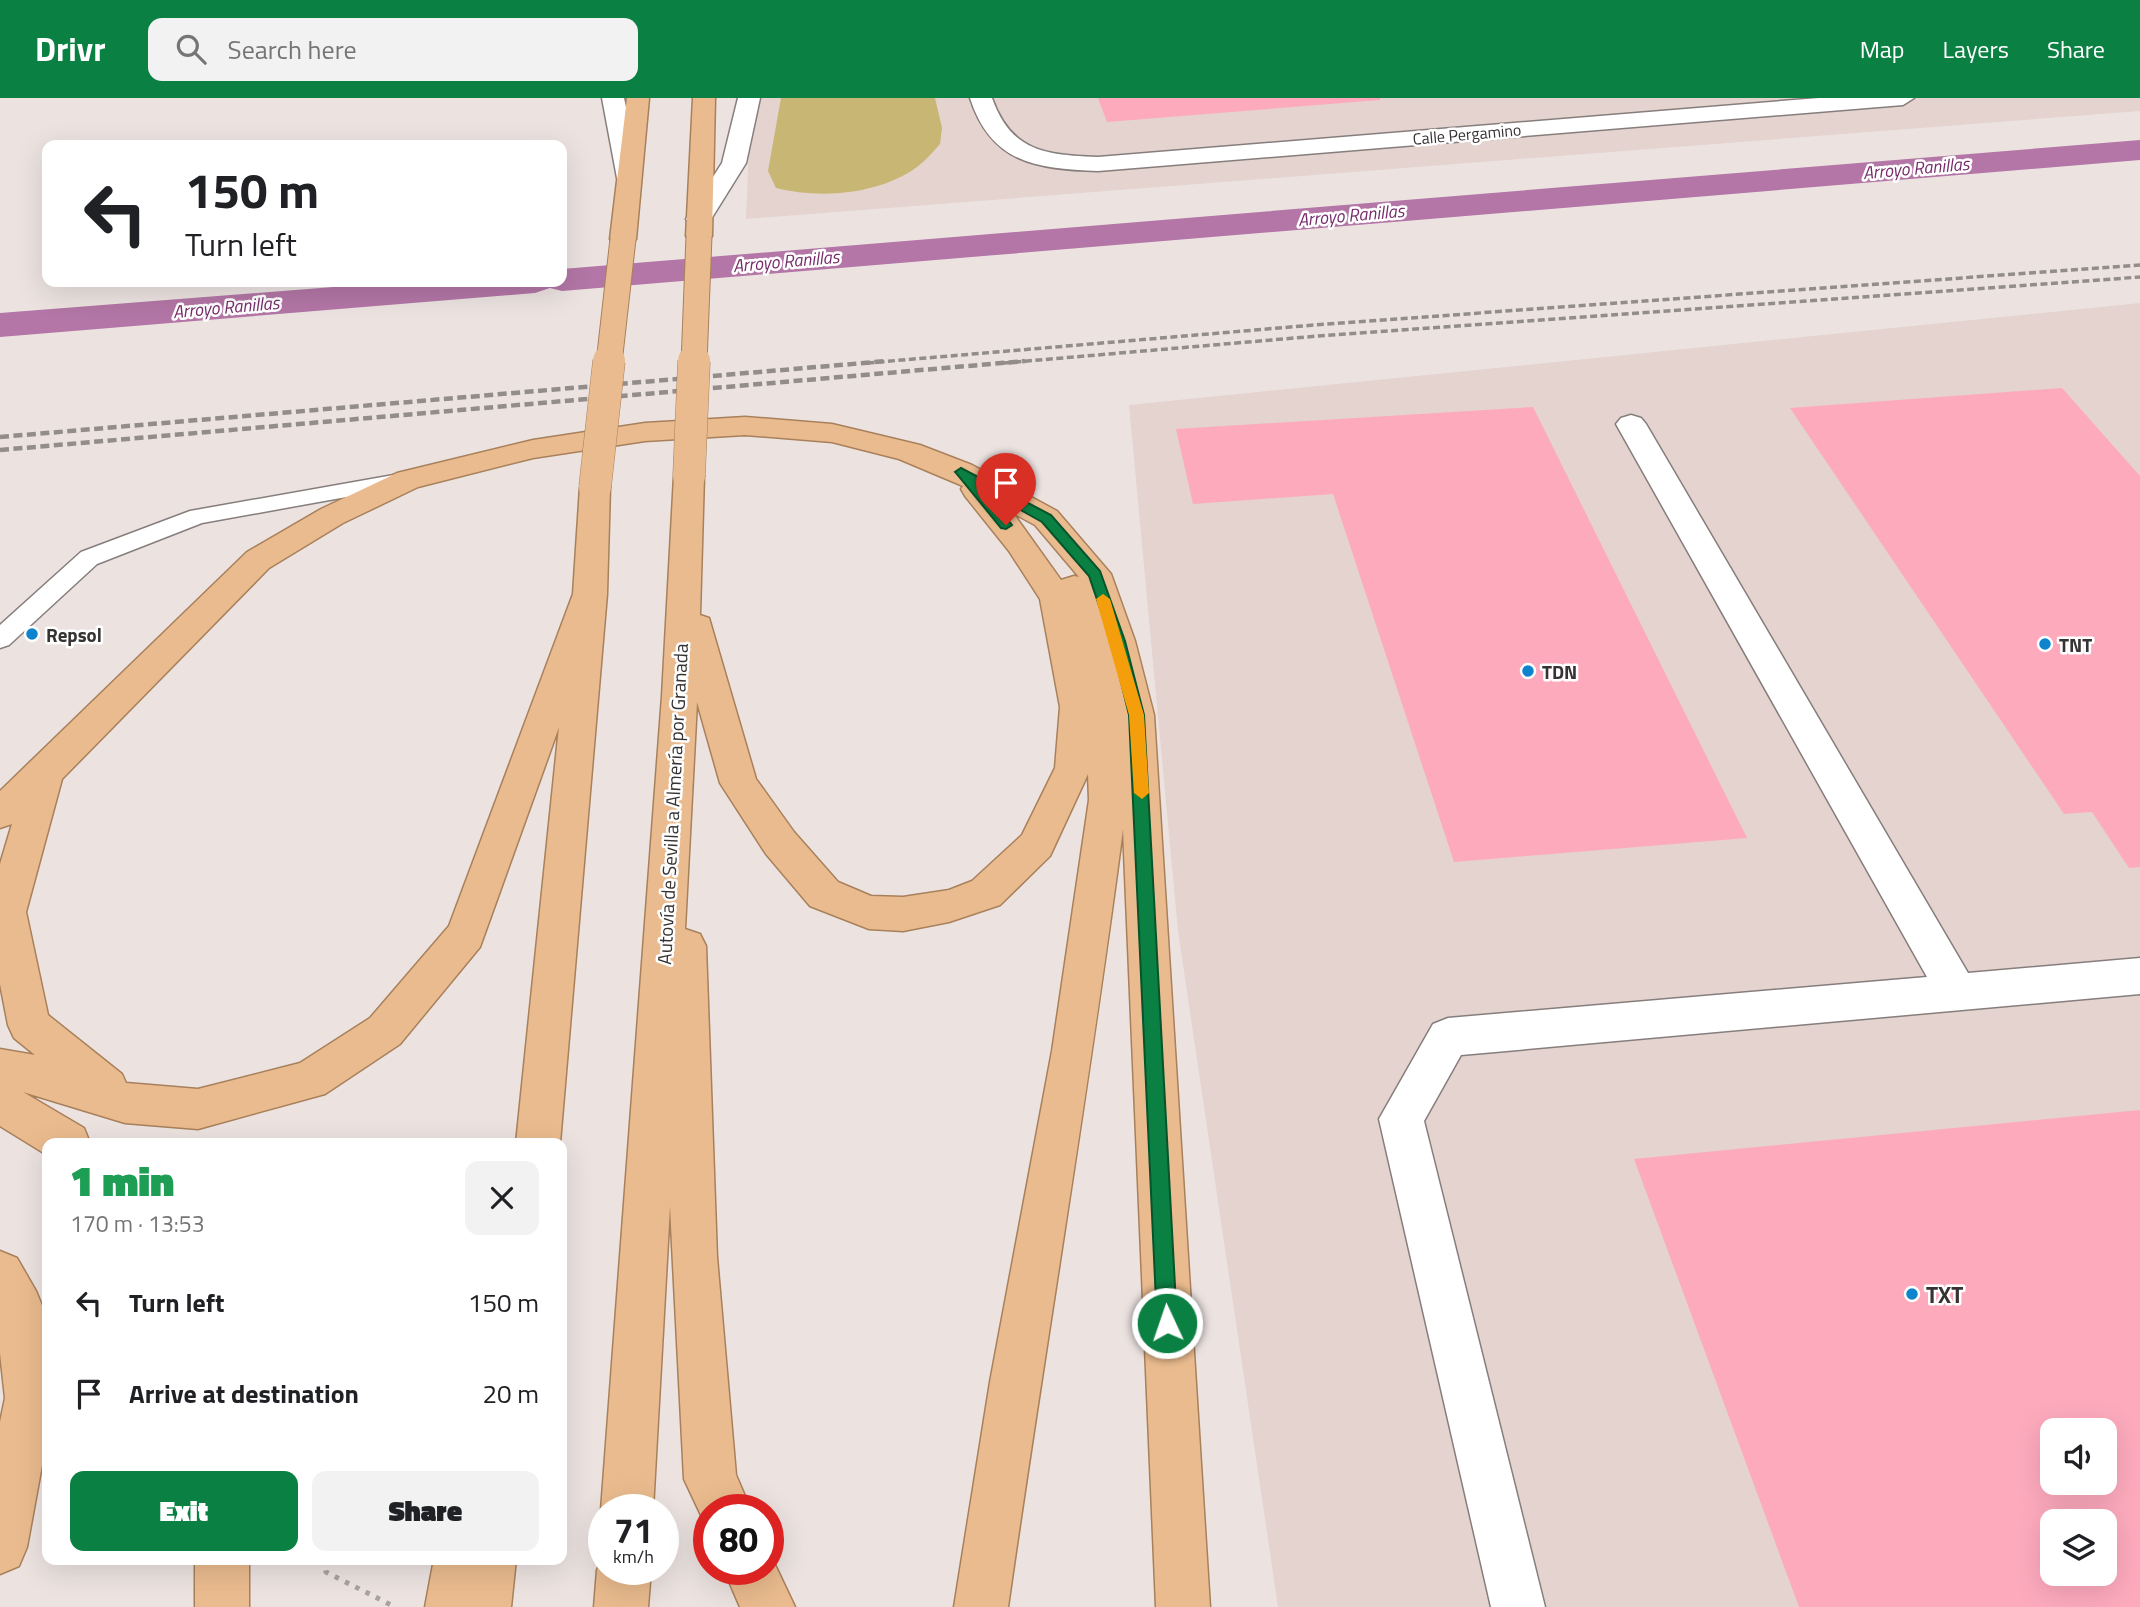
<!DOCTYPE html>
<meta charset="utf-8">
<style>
:root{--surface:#fff;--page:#f2f2f2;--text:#202124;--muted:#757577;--accent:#0b8043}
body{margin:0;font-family:"Titillium Web",sans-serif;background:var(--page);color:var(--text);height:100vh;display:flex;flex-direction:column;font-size:26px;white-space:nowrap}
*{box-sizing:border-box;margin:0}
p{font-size:23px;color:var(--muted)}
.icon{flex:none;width:38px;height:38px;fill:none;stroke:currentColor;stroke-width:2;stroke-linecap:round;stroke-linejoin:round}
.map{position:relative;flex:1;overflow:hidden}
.drawer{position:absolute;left:42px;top:1040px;width:525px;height:427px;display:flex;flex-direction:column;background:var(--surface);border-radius:14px;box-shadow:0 7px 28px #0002}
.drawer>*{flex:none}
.banner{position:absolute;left:42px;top:42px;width:525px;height:147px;border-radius:14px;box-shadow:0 7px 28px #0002;background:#fff;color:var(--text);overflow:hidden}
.controls{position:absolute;left:2040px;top:1320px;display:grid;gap:14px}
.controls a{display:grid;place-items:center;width:77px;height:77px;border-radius:14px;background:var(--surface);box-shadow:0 7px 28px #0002;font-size:35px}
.speed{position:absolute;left:588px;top:1396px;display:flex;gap:14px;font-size:35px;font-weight:700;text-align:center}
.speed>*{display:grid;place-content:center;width:91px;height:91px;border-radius:50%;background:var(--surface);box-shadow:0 7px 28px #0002;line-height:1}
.speed small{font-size:18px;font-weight:400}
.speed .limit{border:10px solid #d22;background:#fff;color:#111}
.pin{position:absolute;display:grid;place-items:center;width:60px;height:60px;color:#fff;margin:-72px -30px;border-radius:50% 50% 50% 0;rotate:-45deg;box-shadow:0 0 7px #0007}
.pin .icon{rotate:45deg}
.me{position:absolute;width:77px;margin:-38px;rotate:357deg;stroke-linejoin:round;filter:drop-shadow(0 0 5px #0008)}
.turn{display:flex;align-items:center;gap:24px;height:147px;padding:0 28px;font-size:32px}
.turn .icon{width:91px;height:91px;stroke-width:2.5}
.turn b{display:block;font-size:49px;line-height:60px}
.round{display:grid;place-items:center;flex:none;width:74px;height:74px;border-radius:14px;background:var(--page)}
.summary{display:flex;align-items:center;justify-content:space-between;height:119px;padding:0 28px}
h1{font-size:42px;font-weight:800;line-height:52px;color:#1e9e55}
.cta{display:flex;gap:14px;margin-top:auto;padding:14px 28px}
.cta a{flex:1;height:80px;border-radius:14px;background:var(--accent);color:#fff;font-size:28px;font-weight:800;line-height:80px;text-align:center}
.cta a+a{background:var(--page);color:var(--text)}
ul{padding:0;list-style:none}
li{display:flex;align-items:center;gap:21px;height:91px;padding:0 28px}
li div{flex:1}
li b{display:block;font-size:26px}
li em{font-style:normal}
header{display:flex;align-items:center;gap:42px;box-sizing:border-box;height:98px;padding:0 35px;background:var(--accent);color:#fff}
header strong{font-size:33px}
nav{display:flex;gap:38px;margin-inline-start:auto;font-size:24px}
.search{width:490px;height:63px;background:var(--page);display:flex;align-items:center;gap:18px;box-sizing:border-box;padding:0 24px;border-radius:14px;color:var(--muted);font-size:26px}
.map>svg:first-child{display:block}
</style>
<header>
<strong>Drivr</strong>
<div class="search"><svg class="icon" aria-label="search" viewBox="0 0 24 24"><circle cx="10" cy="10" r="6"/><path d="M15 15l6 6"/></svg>Search here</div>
<nav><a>Map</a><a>Layers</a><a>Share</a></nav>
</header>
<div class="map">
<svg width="2140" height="1509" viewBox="0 0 2140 1509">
<rect width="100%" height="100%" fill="#ece3e1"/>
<!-- built -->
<path fill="#e4d3cf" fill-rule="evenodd" d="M751 0H2140V13L746 121Z
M2140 205V1509H1278L1178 833 1129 307ZM2053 1332H2105V1384H2053ZM2053 1423H2105V1475H2053Z"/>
<!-- green -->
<path fill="#c8b674" d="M781 0H935L942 30 940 46C933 54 925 63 917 69 878 97 820 101 776 90L768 73Z"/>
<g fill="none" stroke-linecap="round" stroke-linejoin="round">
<!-- canal -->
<path fill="#b376a6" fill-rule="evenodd" d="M2140 42V62L562 193 550 190 535 195 0 239V215L397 184H562V171Z"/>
</g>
<!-- building -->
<path fill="#fdaabd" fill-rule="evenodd" d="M1098 0H1380V2L1107 24Z
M2062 290 2140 378V769L2129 770 2092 714 2064 716 1790 310Z
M1533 309 1747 740 1454 764 1333 396 1193 406 1176 331Z
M2140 1012V1509H1799L1634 1061ZM2053 1332H2105V1384H2053ZM2053 1423H2105V1475H2053Z"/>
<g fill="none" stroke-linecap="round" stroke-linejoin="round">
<!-- service casing -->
<g stroke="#867e7c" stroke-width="3">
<path id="service" d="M405 375 413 377 416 382 413 387 202 425 97 466 9 547 0 550V527L81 454 190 413Z"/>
</g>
<!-- minor casing -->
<g stroke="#867e7c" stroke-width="3">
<path id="minor" d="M602 0H624L641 80 638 85H620L617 80Z
M738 0H760L746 65 708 126H690L686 121 722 65Z
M970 0H992C1011 54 1046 57 1098 59L1819 0H1914L1903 7 1098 73C1036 71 991 65 970 0Z
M1631 317 1641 320 1646 326 1968 875 2140 860V896L1461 957 1424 1023 1545 1509H1491L1379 1021 1433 926 1448 920 1927 879 1616 326 1621 320Z"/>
</g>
<!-- trunk casing -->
<g stroke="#a8805c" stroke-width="3">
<path id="trunk" d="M627 0H649L636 141 632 146H614L610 141Z
M693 0H715L712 138 708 143H690L686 138Z
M745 319 832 326 920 347 972 367 1057 413 1111 476 1135 543 1154 617 1210 1509H1156L1123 731C1089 991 1045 1249 1008 1509H954L990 1284 1052 953 1089 702 1088 676 1050 758 1000 807 949 824 903 833 869 831 810 808 766 756 720 685 697 604 685 831 700 836 706 848 717 1159 736 1377 751 1412H709L707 1430 684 1381 670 1108 653 1412H604V1419L601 1412 662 598 674 378 678 371 689 368 700 371 704 378 700 517 709 520 756 681 794 734 838 784 871 798 903 799 949 792 972 783 1022 737 1055 670 1060 609 1040 501 1009 453 965 398 961 391 963 388 899 361 832 344 745 337 645 343 533 360 418 389 343 425 269 470 62 681 26 814 48 917 122 976 126 985 198 991 300 965 370 920 449 828 573 496 580 389 584 382 595 379 606 382 610 389 607 496 560 1045H516L559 629 480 849 400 946 325 996 198 1031 125 1025 23 994 84 1030 90 1045H47V1057L0 1028V951L35 957 14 940 8 927 0 886V766L12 726 0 730V693L247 454 321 411 397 375 533 342 645 325ZM1013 415 1035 427 1079 479 1074 478 1061 482Z
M0 1153 17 1160 36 1193 43 1210 47 1242V1340L27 1449 19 1468 0 1476V1324L5 1300 0 1255Z
M768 1452 795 1509H740L724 1472H768Z
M604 1456V1472H651L648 1509H594L597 1472Z
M195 1461H249V1509H195Z
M434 1461H516L511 1509H425Z"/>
</g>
<!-- path -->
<path stroke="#a9a2a1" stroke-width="5" stroke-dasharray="4.5 7" stroke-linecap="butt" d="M324 1461 326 1474 395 1509"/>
<!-- service -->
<use href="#service" fill="#fff" fill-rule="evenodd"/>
<!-- minor -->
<use href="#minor" fill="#fff" fill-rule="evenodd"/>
<!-- trunk -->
<use href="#trunk" fill="#eabb8e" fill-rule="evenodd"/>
<!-- rail-far1 -->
<path stroke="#928c8a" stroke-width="3.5" stroke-dasharray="7 3.5" stroke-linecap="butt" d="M867 265 1314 227 2140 167
M1004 265 1318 238 2140 179"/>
<!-- rail -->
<path stroke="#928c8a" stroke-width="4.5" stroke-dasharray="9 4.5" stroke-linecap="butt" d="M0 339 887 263
M0 352 1025 263"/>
<!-- trunk-bridge-far1 casing -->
<g stroke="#a8805c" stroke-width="27" stroke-linecap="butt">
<path id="trunk-bridge-far1" d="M609 265 623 141
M694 265 699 138"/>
</g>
<!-- trunk-bridge casing -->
<g stroke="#a8805c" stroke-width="33" stroke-linecap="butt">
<path id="trunk-bridge" d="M689 378 694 263
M595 389 609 263"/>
</g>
<!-- trunk-bridge-far1 -->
<use href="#trunk-bridge-far1" stroke="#eabb8e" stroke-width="25"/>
<!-- trunk-bridge -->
<use href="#trunk-bridge" stroke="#eabb8e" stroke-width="32"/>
</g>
<!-- route -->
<path fill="#0b8043" stroke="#07532c" stroke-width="2" d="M961 370 1051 417 1100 473 1125 543 1144 617 1177 1225 1174 1232 1167 1235 1160 1232 1157 1225 1129 617 1111 543 1089 478 1042 424 983 391 1012 427 1006 431 1001 430 957 376 955 374Z"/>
<!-- slow -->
<path fill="#f59e0b" d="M1103 496 1110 501 1144 617 1149 695 1142 701 1134 695 1129 617 1096 501Z"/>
<!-- markers -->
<g fill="#0e84cc" stroke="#fff" stroke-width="2.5">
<circle cx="32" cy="536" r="7"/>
<circle cx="2045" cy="546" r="7"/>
<circle cx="1528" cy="573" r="7"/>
<circle cx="1912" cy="1196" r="7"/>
</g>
<g text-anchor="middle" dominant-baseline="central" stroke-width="5" stroke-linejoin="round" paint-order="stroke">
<!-- far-street labels -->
<g font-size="16" fill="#363332" stroke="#fff">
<text transform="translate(1467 36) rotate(-5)">Calle Pergamino</text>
</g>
<!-- far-water labels -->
<g font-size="18" font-style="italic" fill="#762c6a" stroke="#fff">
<text transform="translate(1916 70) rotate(-5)">Arroyo Ranillas</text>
<text transform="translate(1351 117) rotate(-5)">Arroyo Ranillas</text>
<text transform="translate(786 163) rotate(-5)">Arroyo Ranillas</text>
<text transform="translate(226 209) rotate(-5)">Arroyo Ranillas</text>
</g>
<!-- poi labels -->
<g font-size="19" font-weight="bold" fill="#363332" stroke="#fff" text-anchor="start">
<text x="46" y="536">Repsol</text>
<text x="2059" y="546">TNT</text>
<text x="1542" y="573">TDN</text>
</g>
<!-- street labels -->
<g font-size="19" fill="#363332" stroke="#fff">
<text transform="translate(672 706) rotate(-87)">Autovía de Sevilla a Almería por Granada</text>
</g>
<!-- near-poi labels -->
<g font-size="23" font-weight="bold" fill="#363332" stroke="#fff" text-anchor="start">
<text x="1926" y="1196">TXT</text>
</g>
</g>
</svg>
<div class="controls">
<a><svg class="icon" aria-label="sound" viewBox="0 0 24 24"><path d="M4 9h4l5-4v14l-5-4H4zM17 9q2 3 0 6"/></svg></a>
<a><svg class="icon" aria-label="layers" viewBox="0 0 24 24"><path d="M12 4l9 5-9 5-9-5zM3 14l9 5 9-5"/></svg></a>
</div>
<div class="speed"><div>71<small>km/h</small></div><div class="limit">80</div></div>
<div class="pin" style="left:1006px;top:427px;background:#d93025"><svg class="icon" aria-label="arrive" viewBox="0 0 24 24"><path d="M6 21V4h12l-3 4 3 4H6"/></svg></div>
<svg class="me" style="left:1167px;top:1225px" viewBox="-20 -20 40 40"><circle r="17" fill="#0b8043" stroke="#fff" stroke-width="3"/><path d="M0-11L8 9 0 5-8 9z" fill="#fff"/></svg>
<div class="banner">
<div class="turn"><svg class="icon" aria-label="left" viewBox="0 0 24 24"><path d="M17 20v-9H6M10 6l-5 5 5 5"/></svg><div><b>150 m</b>Turn left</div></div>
</div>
<section class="drawer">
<div class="summary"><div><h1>1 min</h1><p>170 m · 13:53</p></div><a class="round"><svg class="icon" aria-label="close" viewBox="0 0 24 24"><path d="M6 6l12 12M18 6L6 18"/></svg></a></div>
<ul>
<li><svg class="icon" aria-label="left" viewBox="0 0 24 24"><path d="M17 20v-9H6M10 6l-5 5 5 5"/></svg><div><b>Turn left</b></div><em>150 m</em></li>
<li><svg class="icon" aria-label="arrive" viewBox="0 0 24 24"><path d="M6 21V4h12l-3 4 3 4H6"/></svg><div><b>Arrive at destination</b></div><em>20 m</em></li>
</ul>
<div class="cta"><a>Exit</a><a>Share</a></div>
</section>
</div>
